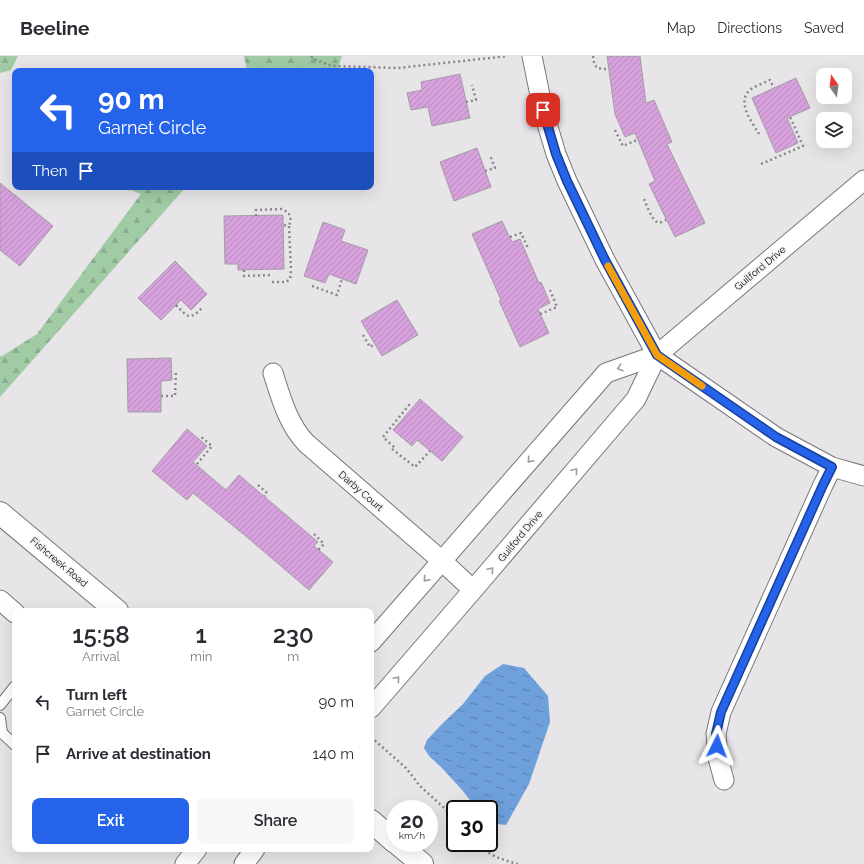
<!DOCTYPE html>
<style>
:root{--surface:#fff;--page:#f7f7f7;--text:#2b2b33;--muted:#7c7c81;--line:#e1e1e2;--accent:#2563eb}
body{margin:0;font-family:Raleway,sans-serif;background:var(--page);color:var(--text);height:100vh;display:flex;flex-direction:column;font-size:15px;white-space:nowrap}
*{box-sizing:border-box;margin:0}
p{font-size:13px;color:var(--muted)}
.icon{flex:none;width:22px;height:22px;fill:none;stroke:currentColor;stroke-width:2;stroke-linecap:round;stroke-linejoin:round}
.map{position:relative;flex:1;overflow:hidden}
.panel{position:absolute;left:12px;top:552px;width:362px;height:244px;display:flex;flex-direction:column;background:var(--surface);border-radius:8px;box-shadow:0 4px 16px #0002}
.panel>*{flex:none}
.hud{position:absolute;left:12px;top:12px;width:362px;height:122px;border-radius:8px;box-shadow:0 4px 16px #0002;background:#2563eb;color:#fff;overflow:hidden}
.needle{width:26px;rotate:346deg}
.controls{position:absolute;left:816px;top:12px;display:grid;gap:8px}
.controls a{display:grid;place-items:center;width:36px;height:36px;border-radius:8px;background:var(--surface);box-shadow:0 4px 16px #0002;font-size:20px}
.speed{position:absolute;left:386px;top:744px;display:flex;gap:8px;font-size:20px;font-weight:700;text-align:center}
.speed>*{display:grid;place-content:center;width:52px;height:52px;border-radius:50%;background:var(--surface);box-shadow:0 4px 16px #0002;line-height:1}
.speed small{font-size:10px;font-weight:400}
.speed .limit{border:2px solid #111;border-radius:6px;background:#fff;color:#111}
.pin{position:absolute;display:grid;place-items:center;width:34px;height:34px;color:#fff;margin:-17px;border-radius:8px;box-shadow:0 2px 6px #0006}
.me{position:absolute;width:44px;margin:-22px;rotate:3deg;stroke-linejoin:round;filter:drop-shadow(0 0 3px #0008)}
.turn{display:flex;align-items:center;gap:14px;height:84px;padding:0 20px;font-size:18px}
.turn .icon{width:52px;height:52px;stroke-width:2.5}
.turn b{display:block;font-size:28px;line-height:34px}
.then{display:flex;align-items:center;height:38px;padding:0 20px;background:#0003;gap:8px;font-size:15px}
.eta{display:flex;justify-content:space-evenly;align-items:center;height:68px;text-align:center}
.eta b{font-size:24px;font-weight:600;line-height:28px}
.button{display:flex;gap:8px;margin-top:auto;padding:8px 20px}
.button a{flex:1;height:46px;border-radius:8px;background:var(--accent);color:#fff;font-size:16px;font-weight:600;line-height:46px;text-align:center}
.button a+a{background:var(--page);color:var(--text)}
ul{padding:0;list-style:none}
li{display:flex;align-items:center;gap:12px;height:52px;padding:0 20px}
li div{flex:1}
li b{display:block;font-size:15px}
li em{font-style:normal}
header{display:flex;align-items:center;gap:24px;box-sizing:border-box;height:56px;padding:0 20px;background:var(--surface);border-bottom:1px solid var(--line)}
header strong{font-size:19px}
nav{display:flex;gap:22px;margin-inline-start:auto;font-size:14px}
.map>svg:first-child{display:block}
</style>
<header>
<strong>Beeline</strong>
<nav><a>Map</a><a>Directions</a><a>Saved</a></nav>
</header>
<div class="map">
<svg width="864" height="808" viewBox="0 0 864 808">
<defs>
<pattern id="forest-firs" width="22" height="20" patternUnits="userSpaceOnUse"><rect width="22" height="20" fill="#a0cba5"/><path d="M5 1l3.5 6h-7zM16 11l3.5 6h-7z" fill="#89ad8d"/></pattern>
<pattern id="water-ripples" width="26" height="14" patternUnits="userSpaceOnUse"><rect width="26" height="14" fill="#6ea0db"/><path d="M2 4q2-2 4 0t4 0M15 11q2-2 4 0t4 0" fill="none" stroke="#5981b0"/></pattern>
<pattern id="building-hatch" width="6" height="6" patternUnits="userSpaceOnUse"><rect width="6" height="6" fill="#d7a1de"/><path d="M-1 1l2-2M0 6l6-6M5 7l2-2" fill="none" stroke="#b789bd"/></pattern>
</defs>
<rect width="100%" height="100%" fill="#e8e5e8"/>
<!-- forest -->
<path fill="url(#forest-firs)" d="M0 0H18L11 14 0 17Z
M244 0H342L337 15H247Z
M123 131H186L0 341V300H2L37 278 141 138Z"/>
<!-- water -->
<path fill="url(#water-ripples)" d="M503 608 524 612 548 640 550 666 529 728 506 769 489 767V753H477L462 734 442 712 429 700 424 692 427 684 442 668 463 648 485 620Z"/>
<!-- building -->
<path fill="url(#building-hatch)" stroke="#a19fa1" d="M607 0H640L646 47 654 44 672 86 667 88 705 167 675 181 649 128 655 125 635 77 625 81 615 58Z
M460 18 470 62 432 70 428 51 411 54 407 37 422 34 421 26Z
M796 22 810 52 787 62 798 87 776 97 752 42Z
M477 92 491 131 454 145 440 106Z
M0 127 53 170 20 210 0 194Z
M283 159 284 213 238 214V208H225L224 160Z
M502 165 512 186 520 183 539 227 541 226 550 247 538 253 549 277 520 291 499 245 501 244 472 178Z
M323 166 345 174 341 185 368 194 356 228 329 218 325 227 304 220Z
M175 205 207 238 191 254 181 244 161 264 138 242Z
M397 244 418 279 382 300 361 265Z
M171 302 172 324 161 325V356H128L127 303Z
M420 343 463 381 442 405 417 384 412 390 393 374Z
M187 373 207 390 193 406 226 434 239 419 318 486 314 490 333 506 309 534 248 482 193 437 187 444 152 415Z"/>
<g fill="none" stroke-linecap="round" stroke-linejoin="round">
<!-- service casing -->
<g stroke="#787678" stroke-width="12">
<path id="service" d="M0 649 15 630
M0 662 2 677 15 689"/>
</g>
<!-- minor casing -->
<g stroke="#787678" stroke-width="21">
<path id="minor" d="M532 0 543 54 556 98 567 125 605 204 657 299 776 381 832 411 864 420
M273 317C281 342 288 368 306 387L442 505 473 534
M0 544 15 557
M371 586 606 317 657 299 864 124
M371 652 473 534 636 343 657 299
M724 724 718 702 716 678 721 656 823 429 832 411
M185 808 197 793
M244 808 255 793"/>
</g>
<!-- secondary casing -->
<g stroke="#787678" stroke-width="24">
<path id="secondary" d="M0 457 117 555
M371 765 395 786
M397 787 422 808"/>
</g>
<!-- path -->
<path stroke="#898789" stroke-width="2.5" stroke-dasharray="2 3" stroke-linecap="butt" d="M311 0 316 4 332 10 398 12 508 0
M593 0 594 7 597 12 603 13H608
M466 46 476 44 472 29
M615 74 623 90 637 84
M759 78C752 66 736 46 750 34 755 30 764 27 770 24L774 32
M761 108 803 90 790 61
M485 115 495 112 490 99
M644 143C646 148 652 164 657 166 660 168 663 165 666 164
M256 160V154L281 153 288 156C291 161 291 164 289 170
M510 181 521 177 528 192
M244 214V220L272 219
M272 226H286L290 223 291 215 289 170 283 169
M312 230 337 239 342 223
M176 249C188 261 189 265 202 252
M540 258 557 251 550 234
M363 279 370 291 375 288
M161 340H175L176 314
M394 391 383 381 409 349 412 351
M392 393 415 411 430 395
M197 408 212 390 200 380
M258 429 267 437 265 440
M314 478 324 488 318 494
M371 681 406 712 420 730 455 762
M477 787C488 799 502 804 518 808"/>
<!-- service -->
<use href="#service" stroke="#fff" stroke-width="10"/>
<!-- minor -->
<use href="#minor" stroke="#fff" stroke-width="19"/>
<!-- secondary -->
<use href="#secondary" stroke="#fff" stroke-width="22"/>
</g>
<!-- one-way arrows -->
<defs><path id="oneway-chevron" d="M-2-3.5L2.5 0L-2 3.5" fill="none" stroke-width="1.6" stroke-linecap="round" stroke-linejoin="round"/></defs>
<g stroke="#9e9d9e">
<use href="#oneway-chevron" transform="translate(620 312) rotate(161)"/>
<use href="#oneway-chevron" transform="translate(530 404) rotate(131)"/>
<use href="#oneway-chevron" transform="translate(575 415) rotate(-50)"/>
<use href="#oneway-chevron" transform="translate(491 514) rotate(-50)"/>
<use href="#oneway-chevron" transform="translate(426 523) rotate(131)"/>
<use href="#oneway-chevron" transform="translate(397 623) rotate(-49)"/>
</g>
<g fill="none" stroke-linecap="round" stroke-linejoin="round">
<!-- route casing -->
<g stroke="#184099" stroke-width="10">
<path id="route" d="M543 54 556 98 567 125 605 204 657 299 776 381 832 411 823 429 721 656 716 678 717 690"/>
</g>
<!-- route -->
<use href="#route" stroke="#2563eb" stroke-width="7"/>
<!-- slow -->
<path stroke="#f59e0b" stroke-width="7" d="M608 210 657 299 702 330"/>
</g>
<g text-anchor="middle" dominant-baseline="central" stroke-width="3" stroke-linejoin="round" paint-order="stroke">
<!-- street labels -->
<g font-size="10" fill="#0c0b0c" stroke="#f5f2f5">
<text transform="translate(760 212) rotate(-40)">Guilford Drive</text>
<text transform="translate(361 435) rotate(41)">Darby Court</text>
<text transform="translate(520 480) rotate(-50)">Guilford Drive</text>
<text transform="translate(59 506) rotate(40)">Fishcreek Road</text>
</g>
</g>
</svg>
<div class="controls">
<a><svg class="needle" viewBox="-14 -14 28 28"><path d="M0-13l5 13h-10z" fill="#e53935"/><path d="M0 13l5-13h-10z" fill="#7c7c81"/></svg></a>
<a><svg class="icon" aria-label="layers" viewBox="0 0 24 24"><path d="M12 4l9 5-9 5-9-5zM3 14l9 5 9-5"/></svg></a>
</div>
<div class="speed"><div>20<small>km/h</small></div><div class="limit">30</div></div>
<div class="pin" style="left:543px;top:54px;background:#d93025"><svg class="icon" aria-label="arrive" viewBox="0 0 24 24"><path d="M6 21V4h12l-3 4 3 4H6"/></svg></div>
<svg class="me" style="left:717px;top:690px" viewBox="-20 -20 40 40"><path d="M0-17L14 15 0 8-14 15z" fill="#2563eb" stroke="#fff" stroke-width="4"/></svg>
<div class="hud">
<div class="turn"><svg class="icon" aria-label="left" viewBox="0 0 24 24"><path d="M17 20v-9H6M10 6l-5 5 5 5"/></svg><div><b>90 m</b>Garnet Circle</div></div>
<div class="then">Then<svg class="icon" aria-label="arrive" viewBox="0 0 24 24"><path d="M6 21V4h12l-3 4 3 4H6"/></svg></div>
</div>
<section class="panel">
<div class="eta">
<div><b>15:58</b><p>Arrival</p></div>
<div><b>1</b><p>min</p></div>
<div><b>230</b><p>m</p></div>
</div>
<ul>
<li><svg class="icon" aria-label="left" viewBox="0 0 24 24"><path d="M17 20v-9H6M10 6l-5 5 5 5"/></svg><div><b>Turn left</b><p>Garnet Circle</p></div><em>90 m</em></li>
<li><svg class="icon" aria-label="arrive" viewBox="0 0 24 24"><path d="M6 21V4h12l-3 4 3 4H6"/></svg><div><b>Arrive at destination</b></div><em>140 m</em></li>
</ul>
<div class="button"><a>Exit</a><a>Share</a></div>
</section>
</div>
